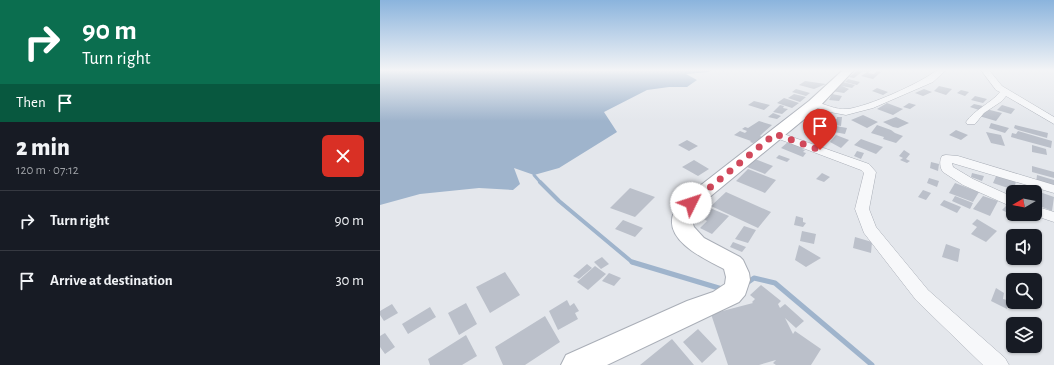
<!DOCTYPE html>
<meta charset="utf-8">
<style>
:root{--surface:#171b24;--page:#20242c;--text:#f1f3f6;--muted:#9ea1a6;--line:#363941}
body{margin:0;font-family:"Alegreya Sans",sans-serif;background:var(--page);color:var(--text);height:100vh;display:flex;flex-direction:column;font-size:15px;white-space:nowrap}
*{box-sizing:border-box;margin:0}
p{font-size:13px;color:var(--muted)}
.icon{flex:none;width:22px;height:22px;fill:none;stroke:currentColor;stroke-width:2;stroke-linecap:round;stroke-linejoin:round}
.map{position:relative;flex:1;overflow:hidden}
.sheet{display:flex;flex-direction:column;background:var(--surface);width:380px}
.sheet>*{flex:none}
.top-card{background:#0b6e4f;color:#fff;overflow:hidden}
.needle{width:26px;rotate:260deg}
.buttons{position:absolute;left:626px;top:185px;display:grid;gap:8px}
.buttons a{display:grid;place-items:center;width:36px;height:36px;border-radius:6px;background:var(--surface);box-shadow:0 1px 3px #0004;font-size:20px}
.pin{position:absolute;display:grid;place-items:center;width:34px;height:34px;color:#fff;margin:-41px -17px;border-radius:50% 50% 50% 0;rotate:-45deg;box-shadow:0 0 4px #0007}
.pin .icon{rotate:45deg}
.me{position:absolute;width:44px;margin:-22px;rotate:49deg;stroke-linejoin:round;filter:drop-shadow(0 0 3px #0008)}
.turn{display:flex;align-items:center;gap:14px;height:84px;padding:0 16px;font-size:18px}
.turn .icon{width:52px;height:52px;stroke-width:2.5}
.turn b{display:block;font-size:28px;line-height:34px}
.then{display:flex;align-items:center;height:38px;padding:0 16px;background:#0003;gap:8px;font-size:15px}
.round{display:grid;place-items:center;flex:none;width:42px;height:42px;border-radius:6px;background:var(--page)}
.summary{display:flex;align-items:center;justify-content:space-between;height:68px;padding:0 16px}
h1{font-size:24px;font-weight:800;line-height:30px}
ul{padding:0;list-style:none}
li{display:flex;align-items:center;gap:12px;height:60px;padding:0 16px;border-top:1px solid var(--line)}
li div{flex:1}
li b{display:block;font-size:15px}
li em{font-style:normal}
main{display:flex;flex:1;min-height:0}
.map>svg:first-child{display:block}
</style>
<main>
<section class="sheet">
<div class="top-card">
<div class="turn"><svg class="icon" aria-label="right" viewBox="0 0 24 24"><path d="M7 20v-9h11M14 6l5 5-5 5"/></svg><div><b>90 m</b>Turn right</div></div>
<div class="then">Then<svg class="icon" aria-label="arrive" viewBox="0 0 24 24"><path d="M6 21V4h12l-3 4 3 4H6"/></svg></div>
</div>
<div class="summary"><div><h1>2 min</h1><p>120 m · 07:12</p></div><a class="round" style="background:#d93025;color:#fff"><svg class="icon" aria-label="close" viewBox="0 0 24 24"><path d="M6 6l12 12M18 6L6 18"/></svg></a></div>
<ul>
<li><svg class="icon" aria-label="right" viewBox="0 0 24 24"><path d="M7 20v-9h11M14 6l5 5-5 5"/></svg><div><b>Turn right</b></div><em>90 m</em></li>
<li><svg class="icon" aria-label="arrive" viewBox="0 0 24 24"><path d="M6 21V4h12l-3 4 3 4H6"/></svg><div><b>Arrive at destination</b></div><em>30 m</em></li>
</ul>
</section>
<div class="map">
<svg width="674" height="365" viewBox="0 0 674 365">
<rect width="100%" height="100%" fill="#e4e7ec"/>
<!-- water -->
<path fill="#9fb4cc" d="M0 70H331L329 72 306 74 317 80 307 87H289L267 90 224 112 237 132 179 168 154 175 134 168 140 184 133 190 99 188 40 194 0 205Z"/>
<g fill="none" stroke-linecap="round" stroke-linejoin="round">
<!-- stream-far2 -->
<path stroke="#9fb4cc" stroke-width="3" d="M154 175 161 183"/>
<!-- stream-far1 -->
<path stroke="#9fb4cc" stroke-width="4" d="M160 182 179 201 252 262 255 263"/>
<!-- stream -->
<path stroke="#9fb4cc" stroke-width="5" d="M252 262 342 289
M367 283 374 278 395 283 492 365"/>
</g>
<!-- building -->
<path fill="#bbc0ca" d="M478 70H491L488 73 494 74 497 71 501 72 493 79 481 76 487 72 483 71 474 78 469 77Z
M468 79 480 82 477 85 465 82Z
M425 81 446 84 434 89 419 85Z
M463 82 475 85 472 88 462 86 469 89 464 93 452 91Z
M559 86 572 89 566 95 554 91Z
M497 88 508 92 503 95 492 91Z
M416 89 430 93 426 96 412 92Z
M544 89 552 92 543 96 535 93Z
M581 90 589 92 585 96 577 93Z
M414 94 426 97 420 102 408 98Z
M452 94 462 96 459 101 449 100Z
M595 96 607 99 603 103 591 100Z
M404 98 419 103 412 108 397 103Z
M374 101 390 105 384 110 368 105Z
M507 103 523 109 513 115 497 109Z
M529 103 536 105 530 109 523 107Z
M594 104 603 106 599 110 590 107Z
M400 105 404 106 403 108 408 109 402 114 393 112Z
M622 105 635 109 631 114 617 110Z
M606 109 622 113 616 121 599 116Z
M393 113 401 116 397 119 388 117Z
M483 115 498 122 487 128 471 120Z
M457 117H462L461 126 451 124V118L457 119Z
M516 117 529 123 518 128 513 127 503 122Z
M379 121 392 125 383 133 378 131 383 133 380 136 382 137 373 143 370 142 371 141 354 135 360 131 365 133 367 131 362 129 365 127 368 128Z
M611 123 629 128 625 133 609 128Z
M497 125 511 130 515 133 523 136 516 143 503 139 504 137 491 133Z
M635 125 668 133 667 138 638 130 634 128Z
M432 126 451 133 445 138 426 131Z
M456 126 467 128 465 134 454 132Z
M576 130 588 135 581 140 569 135Z
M638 131 672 141 671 148 631 137 632 133 636 134Z
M606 132 621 135 625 146 611 143Z
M456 135 469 140 461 148 450 142Z
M481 139 503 147 496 154 474 145Z
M307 140 318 146 309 151 298 145Z
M408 142 424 147 422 149 425 150 423 152 426 153 423 157 401 148Z
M652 145 666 149 667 155 652 152Z
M524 150 530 154 526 159 530 161 527 163 520 160 523 158 519 156Z
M477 151 484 153 481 159 474 156Z
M399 155 410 159 407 162 396 158Z
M375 159 393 166 385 174 367 167Z
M314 160 329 169 318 176 302 167Z
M551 162 559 164 558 171 550 168Z
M652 166 674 172V178L652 172Z
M368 169 396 180 385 193 356 181Z
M442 173 450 177 444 182 436 179Z
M592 173 604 176 602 181 591 177Z
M617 174 636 181 634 190 613 183Z
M657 175 674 180V188L656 183Z
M549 178 559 181 557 187 547 183Z
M575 183 599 192 593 202 569 193Z
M250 188 275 197 255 217 230 208Z
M543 190 551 193 546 200 538 197Z
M654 190 674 197 672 211 655 204Z
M346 192 391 212 378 228 331 206Z
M575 196 593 203 590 209 572 201Z
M603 196 618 201 610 216 593 209Z
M564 200 581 207 577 213 560 205Z
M626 206 633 209 630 214 622 210Z
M330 208 349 216 332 234 320 228 327 221 320 217Z
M416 216 423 218V222L426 223 423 227 414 225Z
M597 219 617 231 606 242 591 234 597 227 592 224Z
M243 220 263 228 255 237 235 229Z
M364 226 376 230 368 243 355 239Z
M422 231 436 234 434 244 420 241Z
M475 237 492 242 491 253 473 248Z
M353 242 366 247 362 252 350 247Z
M566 244 580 249 578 262 562 257Z
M419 245 441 258 426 267 415 260Z
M222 257 229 264 221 269 214 262Z
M207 264 212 268 199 279 193 276Z
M215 266 226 274 208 290 197 282Z
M125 272 140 295 110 313 96 287Z
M229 273 241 278 234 286 222 281Z
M381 285 401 301 398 304 400 308 405 304 424 321 416 328 405 318 413 334 415 331 441 349 431 365H396L393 363 396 360 379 365H348L331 314 373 303 372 302 375 299 370 295Z
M616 288 624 293 623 299 627 300V309L611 301Z
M187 300 190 306 194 303 199 311 195 313 198 319 178 330 169 311Z
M86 303 97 324 79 335 68 313Z
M12 304 18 313 4 321 0 315V311Z
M50 307 56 317 28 334 22 324Z
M165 316 180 342 145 365H123L115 347Z
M318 329 337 349 322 363 303 342Z
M5 333 15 347 5 354 0 347V336Z
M86 335 97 356 82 365H50L48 359Z
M292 339 314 365H260Z"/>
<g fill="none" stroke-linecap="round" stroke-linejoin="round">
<!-- street casing -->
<g stroke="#a9aeb7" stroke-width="1">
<path id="street" d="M557 70H566L553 82 493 108 466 115 450 112 431 106 429 104 434 101C444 104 456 110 467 109 487 107 541 83 557 70Z
M601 70H609L622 86 674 117V124L626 96 622 101 604 113 595 124H587L586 122C595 109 610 104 620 92L616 90Z
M395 131 489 164 496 172 489 209 496 227 548 290 625 358 629 365H603L536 300 484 233 475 209 484 173 481 170 391 136 390 134 391 132Z
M566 155 578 156 674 185V193L572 163 573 167 593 179 633 197V207L628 205 583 185 563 172C560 168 559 161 562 156Z
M655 206 674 212V222L650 214H655Z"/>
</g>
<!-- secondary casing -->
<g stroke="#a9aeb7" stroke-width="2">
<path id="secondary" d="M463 70H474L439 107 326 200 314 212 312 221 314 227 324 238 360 257 363 260 369 273 370 280 365 295 359 302 227 365H181L186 355 307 301 333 292 345 284 346 277 344 269C325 259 282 240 294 212 298 204 306 198 312 192L429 101Z"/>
</g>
<!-- street -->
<use href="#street" fill="#f7f8fa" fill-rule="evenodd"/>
<!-- secondary -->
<use href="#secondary" fill="#fff" fill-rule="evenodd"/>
</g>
<!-- sky -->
<linearGradient id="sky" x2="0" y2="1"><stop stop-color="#8bb4dd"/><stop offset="0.58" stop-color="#f3f4f6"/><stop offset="1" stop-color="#f3f4f6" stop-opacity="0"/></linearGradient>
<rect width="674" height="121" fill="url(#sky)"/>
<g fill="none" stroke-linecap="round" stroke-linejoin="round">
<!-- route -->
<path stroke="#d1495b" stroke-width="7" stroke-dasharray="0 12.6" d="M311 203 395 134 440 150"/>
</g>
</svg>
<div class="buttons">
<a><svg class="needle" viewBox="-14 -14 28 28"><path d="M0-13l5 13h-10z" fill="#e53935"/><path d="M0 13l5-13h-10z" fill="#9ea1a6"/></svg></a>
<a><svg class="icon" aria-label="sound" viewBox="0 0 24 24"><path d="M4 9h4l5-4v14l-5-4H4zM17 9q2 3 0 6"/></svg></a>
<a><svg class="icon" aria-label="search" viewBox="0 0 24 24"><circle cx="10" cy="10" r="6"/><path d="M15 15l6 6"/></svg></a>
<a><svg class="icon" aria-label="layers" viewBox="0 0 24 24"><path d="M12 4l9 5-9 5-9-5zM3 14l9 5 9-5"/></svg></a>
</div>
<div class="pin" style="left:440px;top:150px;background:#d93025"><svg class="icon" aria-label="arrive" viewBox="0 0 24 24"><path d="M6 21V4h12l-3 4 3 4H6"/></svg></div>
<svg class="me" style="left:311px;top:203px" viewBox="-20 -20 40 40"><circle r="19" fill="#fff"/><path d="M0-13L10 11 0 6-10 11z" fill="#d1495b"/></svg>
</div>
</main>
